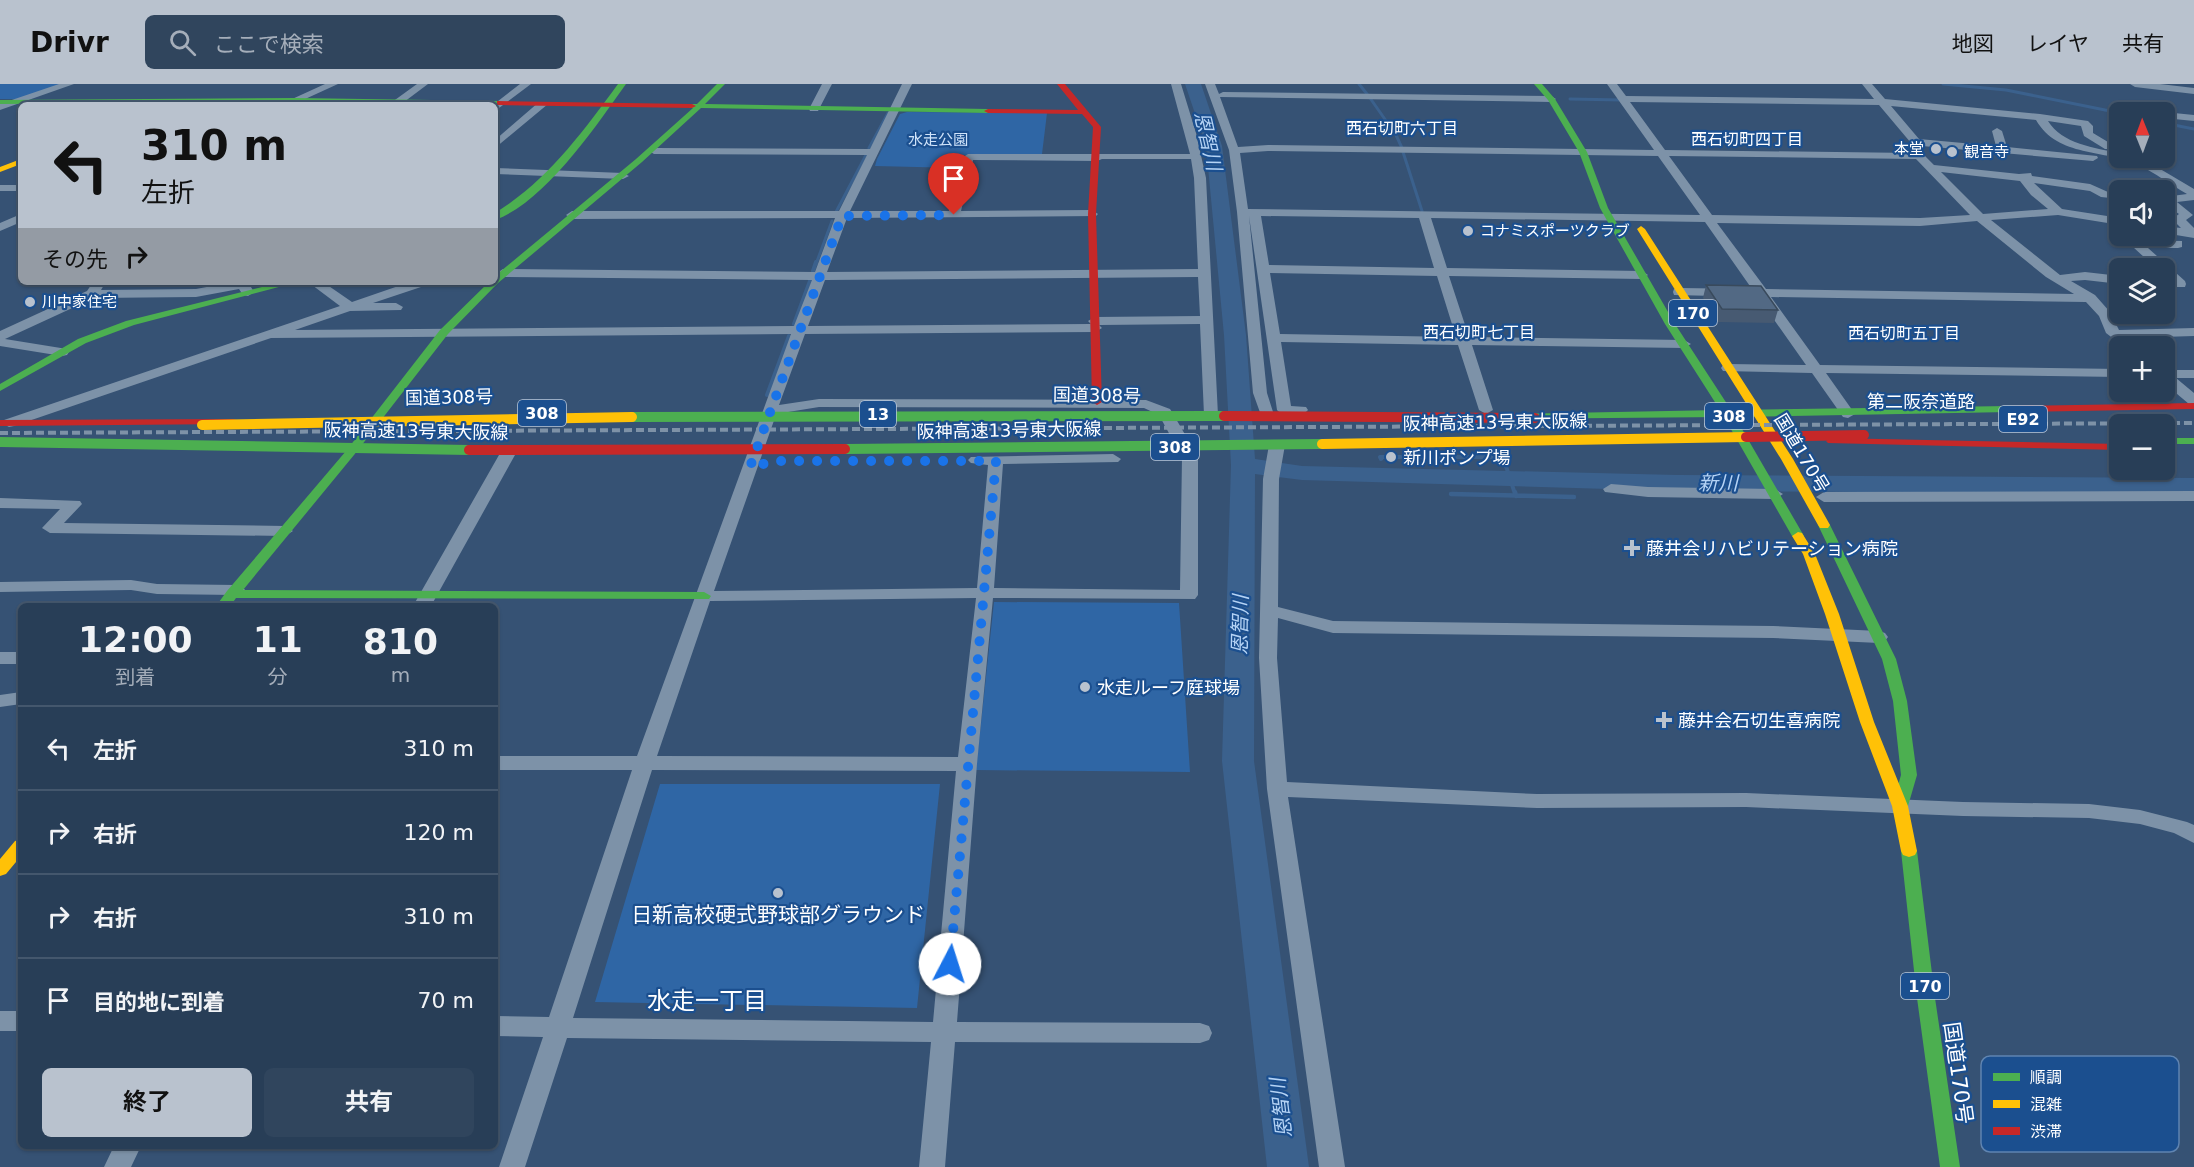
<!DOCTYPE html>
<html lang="ja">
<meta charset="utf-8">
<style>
:root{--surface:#283e57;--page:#30455d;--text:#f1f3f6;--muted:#a5aeba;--line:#44576d;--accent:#b9c2ce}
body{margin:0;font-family:"DejaVu Sans","Noto Sans JP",sans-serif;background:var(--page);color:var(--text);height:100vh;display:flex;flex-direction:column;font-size:22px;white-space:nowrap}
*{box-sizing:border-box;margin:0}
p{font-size:20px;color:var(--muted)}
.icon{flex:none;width:33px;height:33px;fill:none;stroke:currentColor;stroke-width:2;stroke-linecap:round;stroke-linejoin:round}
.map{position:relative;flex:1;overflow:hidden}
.side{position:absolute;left:18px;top:519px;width:480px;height:546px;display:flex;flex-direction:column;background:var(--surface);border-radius:9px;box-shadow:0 2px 4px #0004,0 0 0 2px var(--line)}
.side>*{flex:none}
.hud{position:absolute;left:18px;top:18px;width:480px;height:183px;border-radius:9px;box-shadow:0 2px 4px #0004,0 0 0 2px var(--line);background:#b9c2ce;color:#111;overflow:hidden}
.needle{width:39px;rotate:359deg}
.tools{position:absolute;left:2109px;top:18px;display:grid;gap:12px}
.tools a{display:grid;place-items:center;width:66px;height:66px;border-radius:9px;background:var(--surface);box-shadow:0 2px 4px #0004,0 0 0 2px var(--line);font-size:30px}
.pin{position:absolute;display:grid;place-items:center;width:51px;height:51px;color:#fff;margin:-62px -26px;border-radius:50% 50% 50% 0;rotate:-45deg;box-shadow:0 0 6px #0007}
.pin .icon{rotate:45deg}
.me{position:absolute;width:66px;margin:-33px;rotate:5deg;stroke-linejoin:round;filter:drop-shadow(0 0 4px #0008)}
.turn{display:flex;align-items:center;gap:21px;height:126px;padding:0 24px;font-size:27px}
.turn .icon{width:78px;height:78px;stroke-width:2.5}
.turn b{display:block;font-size:42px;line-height:51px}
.then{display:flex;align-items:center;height:57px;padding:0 24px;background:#0003;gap:12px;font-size:22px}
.eta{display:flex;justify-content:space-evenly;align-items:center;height:102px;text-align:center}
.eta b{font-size:36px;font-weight:700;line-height:42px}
.action{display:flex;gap:12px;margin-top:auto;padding:12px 24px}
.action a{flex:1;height:69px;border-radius:9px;background:var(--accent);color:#111;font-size:24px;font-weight:700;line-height:69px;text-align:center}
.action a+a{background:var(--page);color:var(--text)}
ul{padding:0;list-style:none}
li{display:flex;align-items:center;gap:18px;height:84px;padding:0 24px;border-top:2px solid var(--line)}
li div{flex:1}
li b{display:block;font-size:22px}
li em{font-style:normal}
header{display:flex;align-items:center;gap:36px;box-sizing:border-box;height:84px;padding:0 30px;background:var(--accent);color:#111}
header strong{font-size:28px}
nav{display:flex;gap:33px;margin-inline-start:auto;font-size:21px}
.search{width:420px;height:54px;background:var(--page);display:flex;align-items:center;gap:15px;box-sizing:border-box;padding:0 21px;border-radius:9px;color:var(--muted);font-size:22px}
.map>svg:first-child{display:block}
</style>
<header>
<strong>Drivr</strong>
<div class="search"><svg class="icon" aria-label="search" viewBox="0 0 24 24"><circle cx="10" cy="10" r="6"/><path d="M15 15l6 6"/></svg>ここで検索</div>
<nav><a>地図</a><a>レイヤ</a><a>共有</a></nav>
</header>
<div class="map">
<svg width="2194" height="1083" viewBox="0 0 2194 1083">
<rect width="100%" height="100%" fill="#365274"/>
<!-- green -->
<path fill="#2f66a5" d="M0 0H63L19 15H0Z
M907 28 1047 29 1042 70 963 71 958 84 875 82 877 75 900 30Z
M994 518 1179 519 1190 688 976 686Z
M660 700H940L917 924 595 918Z"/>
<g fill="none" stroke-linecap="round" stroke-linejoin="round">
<!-- stream-far2 -->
<path stroke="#3b618d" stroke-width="3" d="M1359 0 1367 10
M1943 0 2006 6 2120 29
M1370 14 1396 51 1402 64
M1570 15 1622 16
M2164 39 2194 45
M869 64 888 29
M1403 68 1422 127
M836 128 866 71
M816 180 832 137"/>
<!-- stream-far1 -->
<path stroke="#3b618d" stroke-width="4" d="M813 187 816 178
M794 240 810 197
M767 311 789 252
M1381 375 1380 373H1503L1515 410
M1383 387 1384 391"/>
<!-- stream -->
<path stroke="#3b618d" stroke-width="4.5" d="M1515 408 1516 412
M1451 410 1574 413"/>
<!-- river -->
<path fill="#3b618d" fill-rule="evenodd" d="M1185 0H1201L1222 62 1246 251 1255 375 1302 382 1677 391 2194 394V410L1677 407 1302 396 1255 390 1254 677 1309 1083H1267L1222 677 1231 381 1224 251 1206 62Z"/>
<!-- street -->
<path fill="#7d92a8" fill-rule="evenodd" d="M59 0H74L0 26V20Z
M325 0H338L292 21H279Z
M417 0H428L400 21H388Z
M520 0H531L495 27V21H493Z
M822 0H832L818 27H810L809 25Z
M902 0H912L850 127H949L963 73 968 70H1190L1171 0H1181L1196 49 1206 94 1218 331 1216 334 1211 335 1204 331 1200 240 1099 241 1102 244 1095 248 805 250 779 321 819 315 1146 316 1170 325 1172 328 1198 373V511L1195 515 993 514 977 680 957 938 1200 939 1209 942 1212 949 1209 956 1200 959 955 958 945 1083H919L931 958 567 954 525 1083H499L543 953 495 952V932L549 933 632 686H495V672H637L791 250 271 254 14 342 9 343 2 339 4 336 340 222 308 198H323L352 218 410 198H428L427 201 373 219H396L403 223 401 226 350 227 295 246 794 242 812 196 503 193 497 189 503 185 815 188 835 134 572 135 566 131 572 127H839L867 71 654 70 649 67 654 64 870 65ZM1102 75H1191L1194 94 1198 185 827 188 847 134 1096 132 1098 130 1092 126 961 127 973 76 1097 77ZM1198 193 1200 232 1095 233 1088 237 1091 240 808 242 825 196ZM819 323 1144 324 1159 331 1182 373 1180 506 994 504 1003 380 1118 378 1121 375 1113 370 971 373 968 376 971 379 988 381 977 504 714 507 777 328 782 329ZM976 514 958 673 657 672 710 517ZM652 686 956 687 933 938 573 934Z
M1205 0H1215L1219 10 1223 8 1551 12 1556 15 1551 18 1220 13 1238 63 1268 61 1654 66 1607 0H1617L1626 12 1874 15 1862 0H1872L1885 15 2040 30 2088 37 2093 42V49L2113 61V65H2105L2084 52 2081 42 2048 37C2062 60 2095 64 2120 69V74L2145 76 2194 105V116L2177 118 2193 131 2186 136 2194 144V154L2164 149V142L2181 144 2172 135 2179 130 2164 120V113L2187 110C2171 101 2155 89 2139 81 2105 65 2058 74 2036 36L1891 22 1919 55 1996 62 1992 47 1997 44 2002 47 2007 63 2097 72 2098 74 2093 77 1922 62 1924 71 1934 81 2019 90 2031 89 2032 92 2090 100 2108 108 2120 109V115L2101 113 2090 107 2034 99 2062 125 2120 134V141L2058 131 1991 136 2060 191 2085 188 2120 192V200L2085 196 2071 197 2095 211 2110 228 2119 246 2194 244V252L2129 254 2138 262H2123L2106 249 2099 232 2086 218 1771 213 1820 281 2120 285V293L1826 289 1855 330 1848 334 1843 333 1812 289 1723 287 1721 284 1723 281 1728 280 1806 281 1758 213 1674 211 1673 208 1674 205 1679 204 1752 205 1705 138 1431 134 1447 184 1642 187 1648 191 1642 195 1449 192 1469 253 1684 256 1691 260 1684 264 1472 261 1493 326 1486 330 1479 326 1458 261 1281 258 1291 322 1306 323 1308 326C1302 333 1283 333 1277 326L1249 132 1267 309 1274 331 1267 335 1262 334 1253 309 1237 128 1229 66ZM1630 18 1879 21 1911 59 1913 69 1665 66ZM1268 67 1658 72 1700 131 1248 125 1240 69ZM1669 72 1916 75 1970 131 1920 134 1712 131ZM1941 88 2020 97 2031 111 2048 125 1983 130ZM1261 132 1419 134 1434 184 1269 181ZM1977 137 2046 193 2074 210 1766 205 1717 139 1920 142ZM1270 189 1437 192 1456 253 1280 250Z
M2130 0H2160L2194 4V10L2135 3Z
M539 18 548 20 495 64V56Z
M2130 25 2135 28H2122L2123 26Z
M2162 28H2164L2194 31V37L2164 34V28Z
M495 84 623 89 629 92 623 95 495 90Z
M0 101H21V107H0Z
M21 130V138L0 147V139Z
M2137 156 2182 157V163L2178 164H2148L2185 197 2186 200 2185 203H2175L2164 192V184H2156L2133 163V157Z
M93 198H103L104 201 101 206 196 205 233 198H248L254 208 248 212 243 211 239 205 196 213 94 214 5 255 67 265 69 268 67 271 62 272 0 262V247L87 207Z
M2164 286H2194V294H2176L2194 309V321L2189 320 2164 299Z
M1277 356 1285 361 1279 395 1278 523 1333 537 1773 542 1879 547 1885 549 1888 553 1885 557 1879 559 1773 554 1333 549 1278 534 1277 574 1287 698 1537 710 1746 709 1963 718 2089 720 2140 726 2187 738 2194 741V759L2174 749 2140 740 2089 734 1963 732 1746 723 1537 724 1288 713 1345 1083H1319L1267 705 1259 574 1263 395 1269 361Z
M507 366 515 371 431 522H413L499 371Z
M1611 400 1648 403 1775 405 1783 410 1775 415 1648 413 1605 408 1603 405Z
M2194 407V417L1824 418 1816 413 1824 408Z
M0 414 80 417 82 420 64 439 285 442 293 447 285 452 50 449 42 444 60 425 0 424Z
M131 496 157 500 236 501 242 502 245 506 242 510 236 511 157 510 131 506 0 508V498Z
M0 568H21V580H0Z
M21 608V620L0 623V611Z
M0 927H21V947H0Z
M114 1062H141L131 1083H104Z"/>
<!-- fast -->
<path fill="#4caf50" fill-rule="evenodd" d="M618 0H626C596 42 545 118 495 136V129C547 97 582 49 618 0Z
M717 0H725L705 20 988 25 992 27 988 29 701 24 642 78 498 199 448 250 354 371 243 506 704 508 711 512 709 515 236 514 231 521H221L219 518 227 507 346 367 440 246 489 198H495V192L636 75 693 24H689V20H697Z
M1534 0H1542L1555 15 1587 68 1608 124 1675 240 1731 326 2010 322 2016 325 2010 328 1735 333 1804 452 1798 456 1792 452 1724 333 1500 335 1498 333 1504 330 1720 326 1665 240 1600 124 1579 68 1548 16Z
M296 14 500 17 504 19 500 21 296 18 0 20V16Z
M282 198H298L134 241 86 259 0 307V300L78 255 126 237Z
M2164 354H2194V360H2164Z
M1824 437 1830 441 1896 575 1907 617 1917 691 1908 722 1906 726H1894L1892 722 1901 691 1893 617 1882 575 1818 441Z
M1909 761 1915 763 1917 767 1935 914 1960 1083H1940L1917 914 1901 767 1903 763Z"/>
<!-- slow -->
<path fill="#ffc107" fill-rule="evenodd" d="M21 75V80L0 88V83Z
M1641 142 1645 145 1793 375 1830 441 1828 444H1820L1818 441 1781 375 1637 145Z
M1798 448 1802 449 1815 470 1839 530 1874 638 1908 722 1917 767 1915 771 1909 773 1903 771 1901 767 1892 722 1860 638 1825 530 1803 470 1792 452Z
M21 755V772L6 790 0 792V775L15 757Z"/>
<!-- jam -->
<path fill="#c62828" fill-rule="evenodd" d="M1057 0H1065L1101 43 1096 130 1102 318 1097 321 1092 318 1088 130 1093 43 1082 30 988 29 984 27 988 25 1078 26Z
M497 17 692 20 696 22 692 24 500 21H497Z
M2194 319V325L2010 328 2004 325 2010 322Z
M233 335 237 336V340L0 342V336Z
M1832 354 2120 360V366L1828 359 1826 357Z"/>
<!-- rail -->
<path stroke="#7e92a7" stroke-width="4" stroke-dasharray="8 4" stroke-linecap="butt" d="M0 349 2194 339"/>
<!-- fast-bridge -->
<path stroke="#4caf50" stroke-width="10" d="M632 333 1224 332
M0 358 469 366
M845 365 1322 360"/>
<!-- slow-bridge -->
<path stroke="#ffc107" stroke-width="10" d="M202 341 632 333
M1322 360 1746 353"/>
<!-- jam-bridge -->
<path stroke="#c62828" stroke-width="10" d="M1224 332 1535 334
M1746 353 1864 351
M469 366 845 365"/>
</g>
<!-- wall -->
<path fill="#475a72" d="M1706 201 1778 226 1774 239 1718 238 1703 214Z"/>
<!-- building -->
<path fill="#526984" stroke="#394a5c" stroke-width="1.5" d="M1706 201 1761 202 1778 226 1722 225Z"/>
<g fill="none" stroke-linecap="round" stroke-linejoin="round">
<!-- route -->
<path stroke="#1a73e8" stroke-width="10" stroke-dasharray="0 18" d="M950 880 996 377H776L750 383 842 132 954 131"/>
</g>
<!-- markers -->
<g fill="#b9c2ce" stroke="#1b4f8f" stroke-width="2">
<circle cx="1936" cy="65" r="6"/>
<circle cx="1952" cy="68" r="6"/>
<circle cx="1468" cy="147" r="6"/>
<circle cx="30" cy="218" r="6"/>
<circle cx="1391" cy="373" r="6"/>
<path d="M1629 455h6v6h6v6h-6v6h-6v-6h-6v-6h6z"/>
<circle cx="1085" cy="603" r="6"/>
<path d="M1661 627h6v6h6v6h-6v6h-6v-6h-6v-6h6z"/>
<circle cx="778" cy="809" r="6"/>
</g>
<g text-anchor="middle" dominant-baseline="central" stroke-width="4.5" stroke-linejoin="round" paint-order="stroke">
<!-- far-park labels -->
<g font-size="15" fill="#cfe3fa" stroke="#1b4f8f">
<text x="938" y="56">水走公園</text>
</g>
<!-- far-poi labels -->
<g font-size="15" fill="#fff" stroke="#1b4f8f" text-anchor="start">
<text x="1924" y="65" text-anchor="end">本堂</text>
<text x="1964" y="68">観音寺</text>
<text x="1480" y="147">コナミスポーツクラブ</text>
<text x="42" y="218">川中家住宅</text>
</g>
<!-- far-neighbourhood labels -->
<g font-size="16" fill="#fff" stroke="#1b4f8f">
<text x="1402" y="44">西石切町六丁目</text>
<text x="1747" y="55">西石切町四丁目</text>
<text x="1479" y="248">西石切町七丁目</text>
<text x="1904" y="249">西石切町五丁目</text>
</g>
<!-- shield labels -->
<g fill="#1b4f8f" stroke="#bbcadd" stroke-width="1.5">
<rect x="1669" y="216" width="48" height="26" rx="4.5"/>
<rect x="518" y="316" width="48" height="26" rx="4.5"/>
<rect x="860" y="317" width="36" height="26" rx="4.5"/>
<rect x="1705" y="319" width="48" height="26" rx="4.5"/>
<rect x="1999" y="322" width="48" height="26" rx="4.5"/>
<rect x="1151" y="350" width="48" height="26" rx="4.5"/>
<rect x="1901" y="889" width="48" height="26" rx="4.5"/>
</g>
<g font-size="16" font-weight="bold" fill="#fff">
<text x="1693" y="229">170</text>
<text x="542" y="329">308</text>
<text x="878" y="330">13</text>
<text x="1729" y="332">308</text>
<text x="2023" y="335">E92</text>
<text x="1175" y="363">308</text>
<text x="1925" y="902">170</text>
</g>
<!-- street labels -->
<g font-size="18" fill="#fff" stroke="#1b4f8f">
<text transform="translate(1097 311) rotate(1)">国道308号</text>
<text transform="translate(449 313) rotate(-1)">国道308号</text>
<text x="1921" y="317">第二阪奈道路</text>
<text transform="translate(1495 338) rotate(-1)">阪神高速13号東大阪線</text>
<text transform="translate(1009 346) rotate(-1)">阪神高速13号東大阪線</text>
<text transform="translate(416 347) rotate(1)">阪神高速13号東大阪線</text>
<text transform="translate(1802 369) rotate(59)">国道170号</text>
</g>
<!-- poi labels -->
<g font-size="18" fill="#fff" stroke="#1b4f8f" text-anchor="start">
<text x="1403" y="373">新川ポンプ場</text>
<text x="1646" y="464">藤井会リハビリテーション病院</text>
<text x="1097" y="603">水走ルーフ庭球場</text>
<text x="1678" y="636">藤井会石切生喜病院</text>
</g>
<!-- water labels -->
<g font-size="20" font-style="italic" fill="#b5d3f5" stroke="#1b4f8f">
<text transform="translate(1208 57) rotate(77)">恩智川</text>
<text x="1718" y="399">新川</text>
<text transform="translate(1240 541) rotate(-89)">恩智川</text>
<text transform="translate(1281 1024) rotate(-97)">恩智川</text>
</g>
<!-- near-poi labels -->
<g font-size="21" fill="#fff" stroke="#1b4f8f">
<text x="778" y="831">日新高校硬式野球部グラウンド</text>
</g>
<!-- near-street labels -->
<g font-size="21" fill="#fff" stroke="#1b4f8f">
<text transform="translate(1958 989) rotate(82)">国道170号</text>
</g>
<!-- near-neighbourhood labels -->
<g font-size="24" fill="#fff" stroke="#1b4f8f">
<text x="707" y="917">水走一丁目</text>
</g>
</g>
<!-- legend -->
<rect x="1981" y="972" width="198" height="96" rx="9" fill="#1b4f8f" stroke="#5f84b1" stroke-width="1.5"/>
<rect x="1993" y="989" width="27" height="8" fill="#4caf50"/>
<rect x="1993" y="1016" width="27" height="8" fill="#ffc107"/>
<rect x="1993" y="1043" width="27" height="8" fill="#c62828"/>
<g font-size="16" fill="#fff">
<text x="2030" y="999">順調</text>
<text x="2030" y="1026">混雑</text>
<text x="2030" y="1053">渋滞</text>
</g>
</svg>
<div class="tools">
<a><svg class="needle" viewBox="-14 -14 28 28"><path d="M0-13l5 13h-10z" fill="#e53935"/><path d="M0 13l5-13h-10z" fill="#a5aeba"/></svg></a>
<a><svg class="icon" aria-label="sound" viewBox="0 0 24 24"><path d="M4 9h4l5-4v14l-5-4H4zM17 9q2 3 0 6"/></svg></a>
<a><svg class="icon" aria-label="layers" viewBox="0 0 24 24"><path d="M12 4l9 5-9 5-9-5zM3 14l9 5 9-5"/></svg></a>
<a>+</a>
<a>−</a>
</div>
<div class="pin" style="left:954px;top:131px;background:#d93025"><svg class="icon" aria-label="arrive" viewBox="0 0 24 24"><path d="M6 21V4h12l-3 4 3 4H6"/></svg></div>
<svg class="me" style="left:950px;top:880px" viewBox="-20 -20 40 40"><circle r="19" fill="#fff"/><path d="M0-13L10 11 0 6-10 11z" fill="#1a73e8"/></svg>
<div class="hud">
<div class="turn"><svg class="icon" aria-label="left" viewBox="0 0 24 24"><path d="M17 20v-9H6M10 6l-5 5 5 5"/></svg><div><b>310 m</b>左折</div></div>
<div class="then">その先<svg class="icon" aria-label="right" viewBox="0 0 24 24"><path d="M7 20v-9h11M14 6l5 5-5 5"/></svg></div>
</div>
<section class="side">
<div class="eta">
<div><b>12:00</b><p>到着</p></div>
<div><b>11</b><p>分</p></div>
<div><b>810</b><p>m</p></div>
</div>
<ul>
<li><svg class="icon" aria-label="left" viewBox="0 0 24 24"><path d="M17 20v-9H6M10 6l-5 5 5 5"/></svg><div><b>左折</b></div><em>310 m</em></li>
<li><svg class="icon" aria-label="right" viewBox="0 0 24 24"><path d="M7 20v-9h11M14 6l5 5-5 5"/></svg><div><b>右折</b></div><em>120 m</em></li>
<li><svg class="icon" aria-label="right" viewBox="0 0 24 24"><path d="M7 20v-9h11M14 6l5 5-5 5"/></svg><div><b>右折</b></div><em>310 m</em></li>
<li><svg class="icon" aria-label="arrive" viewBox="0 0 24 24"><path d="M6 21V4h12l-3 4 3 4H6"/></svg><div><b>目的地に到着</b></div><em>70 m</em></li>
</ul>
<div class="action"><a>終了</a><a>共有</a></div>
</section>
</div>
